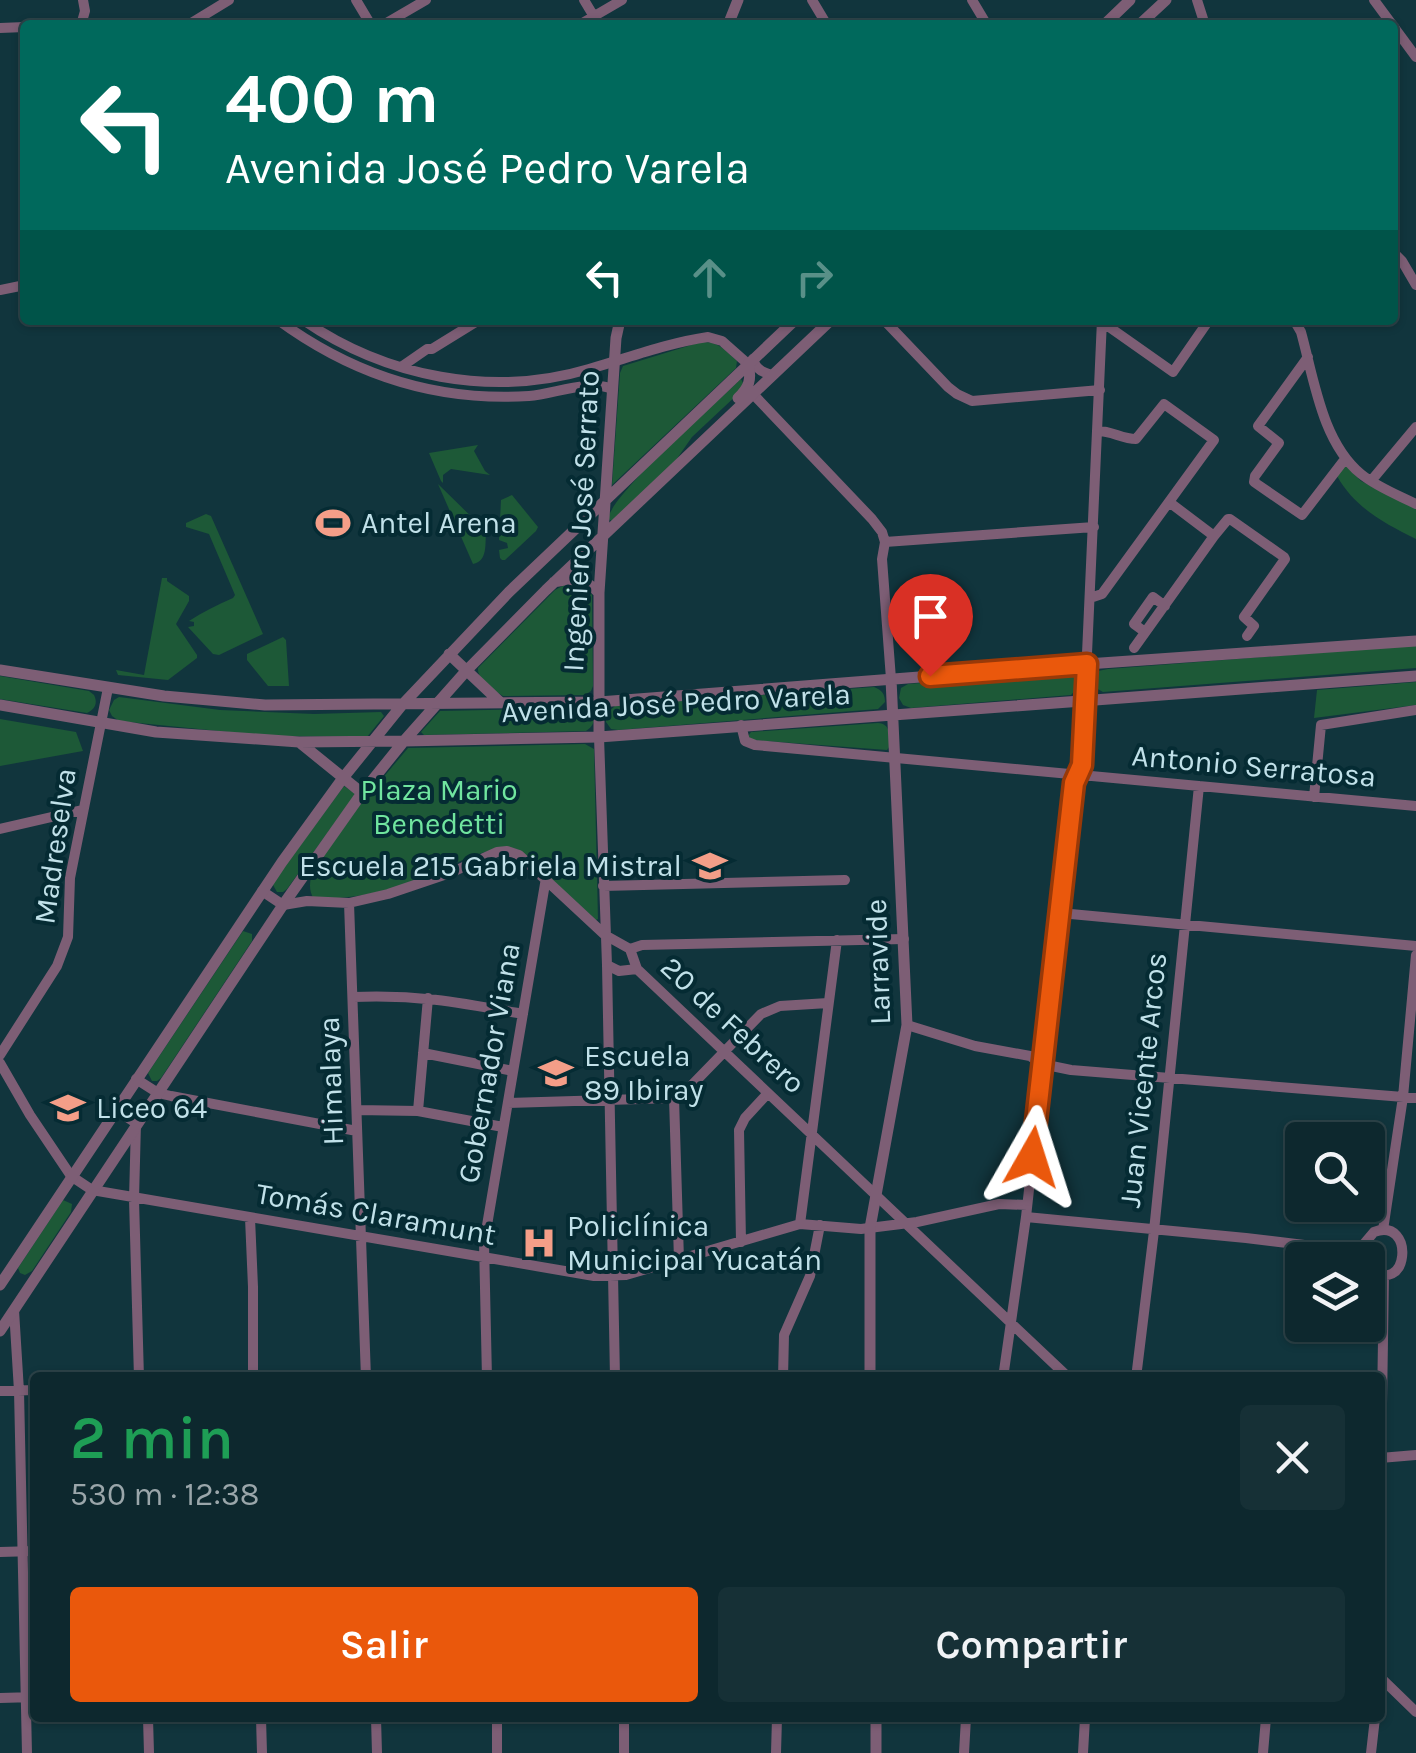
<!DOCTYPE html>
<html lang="es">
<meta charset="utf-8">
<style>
:root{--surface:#0d282e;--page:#163036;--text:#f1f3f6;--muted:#9aa6aa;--line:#2d444a;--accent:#ea580c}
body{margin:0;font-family:Karla,sans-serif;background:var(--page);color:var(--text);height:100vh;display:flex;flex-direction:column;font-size:38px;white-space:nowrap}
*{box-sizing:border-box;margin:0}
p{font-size:32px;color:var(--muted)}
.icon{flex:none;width:55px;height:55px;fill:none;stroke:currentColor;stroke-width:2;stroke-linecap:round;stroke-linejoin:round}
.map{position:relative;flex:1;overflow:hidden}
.drawer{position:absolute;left:30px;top:1372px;width:1355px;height:350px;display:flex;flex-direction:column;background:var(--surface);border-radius:10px;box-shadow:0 2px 8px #0004,0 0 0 2px var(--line)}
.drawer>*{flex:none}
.guide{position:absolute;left:20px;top:20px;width:1378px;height:305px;border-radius:10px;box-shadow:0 2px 8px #0004,0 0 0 2px var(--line);background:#00695c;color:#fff;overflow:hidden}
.fabs{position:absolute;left:1285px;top:1122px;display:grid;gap:20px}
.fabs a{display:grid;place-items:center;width:100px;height:100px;border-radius:10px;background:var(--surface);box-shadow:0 2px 8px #0004,0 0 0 2px var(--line);font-size:50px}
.pin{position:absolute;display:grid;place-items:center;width:85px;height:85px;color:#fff;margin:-102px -42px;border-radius:50% 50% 50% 0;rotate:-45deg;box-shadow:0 0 10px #0007}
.pin .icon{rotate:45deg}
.me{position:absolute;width:110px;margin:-55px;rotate:6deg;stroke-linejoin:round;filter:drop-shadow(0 0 8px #0008)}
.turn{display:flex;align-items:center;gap:35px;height:210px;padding:0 40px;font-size:45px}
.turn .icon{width:130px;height:130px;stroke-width:2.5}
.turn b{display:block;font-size:70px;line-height:85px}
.lanes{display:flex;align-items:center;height:95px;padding:0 40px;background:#0003;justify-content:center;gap:50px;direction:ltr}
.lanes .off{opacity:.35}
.round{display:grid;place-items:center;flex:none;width:105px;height:105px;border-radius:10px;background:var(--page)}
.headline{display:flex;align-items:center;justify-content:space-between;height:170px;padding:0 40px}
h1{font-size:60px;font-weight:600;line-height:75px;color:#1e9e55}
.button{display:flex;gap:20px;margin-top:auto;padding:20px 40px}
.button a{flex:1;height:115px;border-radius:10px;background:var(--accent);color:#fff;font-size:40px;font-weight:600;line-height:115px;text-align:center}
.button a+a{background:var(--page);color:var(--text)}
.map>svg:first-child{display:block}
</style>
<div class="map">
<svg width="1416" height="1753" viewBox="0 0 1416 1753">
<rect width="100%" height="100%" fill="#11353d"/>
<!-- green -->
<path fill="#1d5937" d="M701 342C718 341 725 350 737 361L736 368 612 485 620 373 623 366Z
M741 379 743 383 739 393 692 437 676 460 612 521 608 519C611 494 717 402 741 379Z
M478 445 474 451 485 471 490 475 451 469 443 475V483L441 481 429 453Z
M1345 465 1361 481 1416 509V539C1384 523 1355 508 1337 476Z
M438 484 486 531C485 544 488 561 473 564Z
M512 495 538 527 536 531 505 560H502L500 558 499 550 508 548 507 543 499 540 501 500Z
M206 514 211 516 263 634 219 655 213 654 188 627 194 626V622L189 621C203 612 217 605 233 598L235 595 209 534 186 527V523Z
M162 578H167V581L189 596V601L176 624 197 655V658L168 680 118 675 116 670 144 675Z
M568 583 587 589 592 595 593 686 591 691 585 695 503 696C493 690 477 680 478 668L555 590Z
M283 637 286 640 289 686H268L247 660V654Z
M1416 645V668L1103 692 1094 687 1092 680 1098 671 1108 669Z
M1070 672 1076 675 1080 685 1071 695 911 708 903 705 899 698 901 688 908 684Z
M0 676 89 691 94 695C98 703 95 709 87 713L0 699Z
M1416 682V705L1314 718 1317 690Z
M874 687C882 690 885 694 885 702L878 709 618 730 611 729 606 722V714L615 706Z
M119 697 220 710 314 714 381 712 384 716 367 737 268 736 119 721 112 716 109 710 114 700Z
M585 708 592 713C596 720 593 727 586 731L424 735 421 732 440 711Z
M0 719 76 732 83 751 0 766Z
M878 723C891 724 889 735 890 746L887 750 752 740 748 736 751 732Z
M585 744 594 749 598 919 596 920 519 850C492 839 430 878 400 887 369 895 345 899 314 899 308 890 310 881 312 872L360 805 408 748Z
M344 786 354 793V796L287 889 283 892H277L273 885 274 881Z
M243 931 252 934V941L161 1078 157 1081H152L148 1073Z
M63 1200 72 1204 71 1212 32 1271 25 1275 20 1273 18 1268Z"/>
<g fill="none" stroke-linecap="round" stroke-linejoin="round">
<!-- minor -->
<path stroke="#7d5e75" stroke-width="10" d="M356 0 371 25
M584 0 599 25
M812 0 827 25
M972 0 987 25
M1197 0 1205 25
M1374 0 1416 57
M81 25 85 11 83 0
M188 25 229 0
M383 25 426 0
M579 25 622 0
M0 28 25 27
M1392 251 1402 261 1416 285
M0 290 25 285
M278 320C353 375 436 402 529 396 555 394 587 379 612 389
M303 320C386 377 492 398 589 369 628 358 667 343 708 337L722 341 748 364
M884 320 948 387 957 394 972 401 1100 390
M1294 320 1301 332C1314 379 1322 442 1361 474 1377 487 1398 495 1416 504
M1102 322 1173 372 1209 320
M1308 357 1258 426 1279 443 1255 476 1254 482 1302 515 1345 459
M753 359C755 369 763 373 773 375
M401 367 427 349H432L479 320
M753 394 872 519 882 532 885 542
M1371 481 1416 427
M1169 502 1214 536 1228 519H1230L1284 557 1285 559 1244 617 1254 626 1247 636
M885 542 1094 527
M885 542 882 559 891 679
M1090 598 1102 594 1214 440 1164 404 1136 439C1122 439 1112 431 1098 431
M1145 632 1134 624 1153 597 1165 606
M1134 648 1214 536
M741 725 745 741 755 745 1416 806
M599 737 607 965 615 1378
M1314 797 1321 725 1416 710
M0 829 82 810
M603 886 845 880
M262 891 283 905 307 901 349 903 388 894 450 873 497 852 507 851 519 855 605 935 630 949 637 969 1069 1378
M349 903 366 1378
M1060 913 1416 946
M630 949 642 945 904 939
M607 965 619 971 637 969
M353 997C416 994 462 1003 523 1014
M907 1025 975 1046 1030 1056 1042 1064 1071 1070 1416 1098
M423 1053 513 1071
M0 1055 57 966 68 937 70 878 108 688
M0 1063 30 1115 71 1176 92 1190 594 1276 626 1275 800 1224 861 1229 917 1222 999 1204 1027 1205
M136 1079 158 1093 171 1096 357 1131
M674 1098 689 1088 761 1014 780 1006 828 1003
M674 1098 679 1260
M508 1103 674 1098
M115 1109 136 1123 134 1199 139 1378
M357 1110 418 1111 503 1127
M418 1111 428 998
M1026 1217 1246 1238 1362 1252
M250 1218 253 1287V1378
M800 1224 837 940
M1383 1230 1403 1097 1416 955
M741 1242 739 1130 745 1118 768 1093
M1364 1260 1363 1245 1374 1232C1416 1216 1409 1301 1368 1267
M14 1310 19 1391 27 1753
M487 1378 484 1243 546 878
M489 1378 615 1375
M783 1378 784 1335 810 1276 820 1225
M1003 1378 1026 1217 1074 783 1082 765 1102 320
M1136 1378 1154 1231 1199 786
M0 1391 35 1390
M1380 1458 1416 1455
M1380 1534 1384 1275
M0 1552 35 1551
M1380 1677 1416 1712
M0 1698 35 1697
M148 1718 149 1753
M261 1718 262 1753
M376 1718 377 1753
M497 1718V1753
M624 1718V1753
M776 1753 777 1718
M964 1753 966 1718
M1083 1753 1085 1718
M1263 1753 1266 1718
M1371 1753 1375 1718"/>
<!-- tertiary -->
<path stroke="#7d5e75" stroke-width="11" d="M728 25 738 0
M1104 25 1130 0
M1139 25 1166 0
M738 398C749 388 752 379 748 364
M554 582C572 578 585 578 599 593
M449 654 501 703
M0 670 164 696 265 705 599 702 1087 664 1416 641
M0 705 156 732 299 742 404 741 599 737 1416 676
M599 737V593L616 338 620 320
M299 742 362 793
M0 1285 282 862 343 778 402 705 509 592 795 320
M0 1331 283 905 362 793 404 741 467 670 546 590 831 320
M870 1378V1228L907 1025 891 679
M876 1718V1753"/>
</g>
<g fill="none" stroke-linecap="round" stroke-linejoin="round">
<!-- route casing -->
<g stroke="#983908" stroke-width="25">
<path id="route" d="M930 676 1087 664 1082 765 1074 783 1032 1157"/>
</g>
<!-- route -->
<use href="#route" stroke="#ea580c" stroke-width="18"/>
</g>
<!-- icons -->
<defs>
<g id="stadium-bare" transform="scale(2.7)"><path d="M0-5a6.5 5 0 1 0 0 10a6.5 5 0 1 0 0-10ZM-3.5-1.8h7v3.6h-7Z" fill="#f49e88" stroke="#052b33" stroke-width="2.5" paint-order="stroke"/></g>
<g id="school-bare" transform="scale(2.7)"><path d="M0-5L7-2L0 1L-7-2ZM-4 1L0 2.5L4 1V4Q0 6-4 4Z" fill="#f49e88" stroke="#052b33" stroke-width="2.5" paint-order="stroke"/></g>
<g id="hospital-bare" transform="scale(2.7)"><path d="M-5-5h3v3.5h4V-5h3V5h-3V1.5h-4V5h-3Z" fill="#f49e88" stroke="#052b33" stroke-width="2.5" paint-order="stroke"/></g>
</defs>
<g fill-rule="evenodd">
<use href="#stadium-bare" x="333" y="523"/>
<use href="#school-bare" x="710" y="866"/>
<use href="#school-bare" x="556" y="1073"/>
<use href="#school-bare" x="68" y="1108"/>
<use href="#hospital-bare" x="539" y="1243"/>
</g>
<g text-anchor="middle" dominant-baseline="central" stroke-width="8" stroke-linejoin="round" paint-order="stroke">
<!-- street labels -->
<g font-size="30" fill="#c1e1e9" stroke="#052b33">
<text transform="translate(581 521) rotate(-87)">Ingeniero José Serrato</text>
<text transform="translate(676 703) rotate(-3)">Avenida José Pedro Varela</text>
<text transform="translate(1254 766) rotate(5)">Antonio Serratosa</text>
<text transform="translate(55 846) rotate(-82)">Madreselva</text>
<text transform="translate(878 962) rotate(-92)">Larravide</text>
<text transform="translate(733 1025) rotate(43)">20 de Febrero</text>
<text transform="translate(489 1063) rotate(-80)">Gobernador Viana</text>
<text transform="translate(1143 1080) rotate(-84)">Juan Vicente Arcos</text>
<text transform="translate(331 1081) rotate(-92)">Himalaya</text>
<text transform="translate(376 1214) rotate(10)">Tomás Claramunt</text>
</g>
<!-- poi labels -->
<g font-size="30" fill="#c1e1e9" stroke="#052b33" text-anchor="start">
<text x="361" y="523">Antel Arena</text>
<text x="682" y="866" text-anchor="end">Escuela 215 Gabriela Mistral</text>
<text x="584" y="1056">Escuela<tspan x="584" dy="34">89 Ibiray</tspan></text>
<text x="96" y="1108">Liceo 64</text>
<text x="567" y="1226">Policlínica<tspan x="567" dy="34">Municipal Yucatán</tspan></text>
</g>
<!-- park labels -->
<g font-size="30" fill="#70e59f" stroke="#052b33">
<text x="439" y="790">Plaza Mario<tspan x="439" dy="34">Benedetti</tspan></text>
</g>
</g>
</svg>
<div class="fabs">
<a><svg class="icon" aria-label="search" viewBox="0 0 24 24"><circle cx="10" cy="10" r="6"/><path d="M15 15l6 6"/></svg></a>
<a><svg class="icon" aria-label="layers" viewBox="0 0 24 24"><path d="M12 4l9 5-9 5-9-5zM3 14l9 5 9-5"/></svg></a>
</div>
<div class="pin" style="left:930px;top:676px;background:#d93025"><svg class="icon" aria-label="arrive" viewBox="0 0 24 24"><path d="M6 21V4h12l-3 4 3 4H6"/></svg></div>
<svg class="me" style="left:1032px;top:1157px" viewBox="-20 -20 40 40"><path d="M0-17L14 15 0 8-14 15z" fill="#ea580c" stroke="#fff" stroke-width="4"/></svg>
<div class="guide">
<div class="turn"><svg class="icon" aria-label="left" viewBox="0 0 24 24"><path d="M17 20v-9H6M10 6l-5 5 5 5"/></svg><div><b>400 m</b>Avenida José Pedro Varela</div></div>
<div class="lanes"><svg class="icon" aria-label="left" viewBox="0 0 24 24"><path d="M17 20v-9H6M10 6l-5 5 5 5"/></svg><svg class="icon off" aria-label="ahead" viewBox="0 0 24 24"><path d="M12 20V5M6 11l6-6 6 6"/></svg><svg class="icon off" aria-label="right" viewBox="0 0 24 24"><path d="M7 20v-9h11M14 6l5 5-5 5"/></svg></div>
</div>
<section class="drawer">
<div class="headline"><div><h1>2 min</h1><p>530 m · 12:38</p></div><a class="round"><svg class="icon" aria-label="close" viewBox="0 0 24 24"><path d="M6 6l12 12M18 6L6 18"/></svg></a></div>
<div class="button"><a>Salir</a><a>Compartir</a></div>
</section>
</div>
